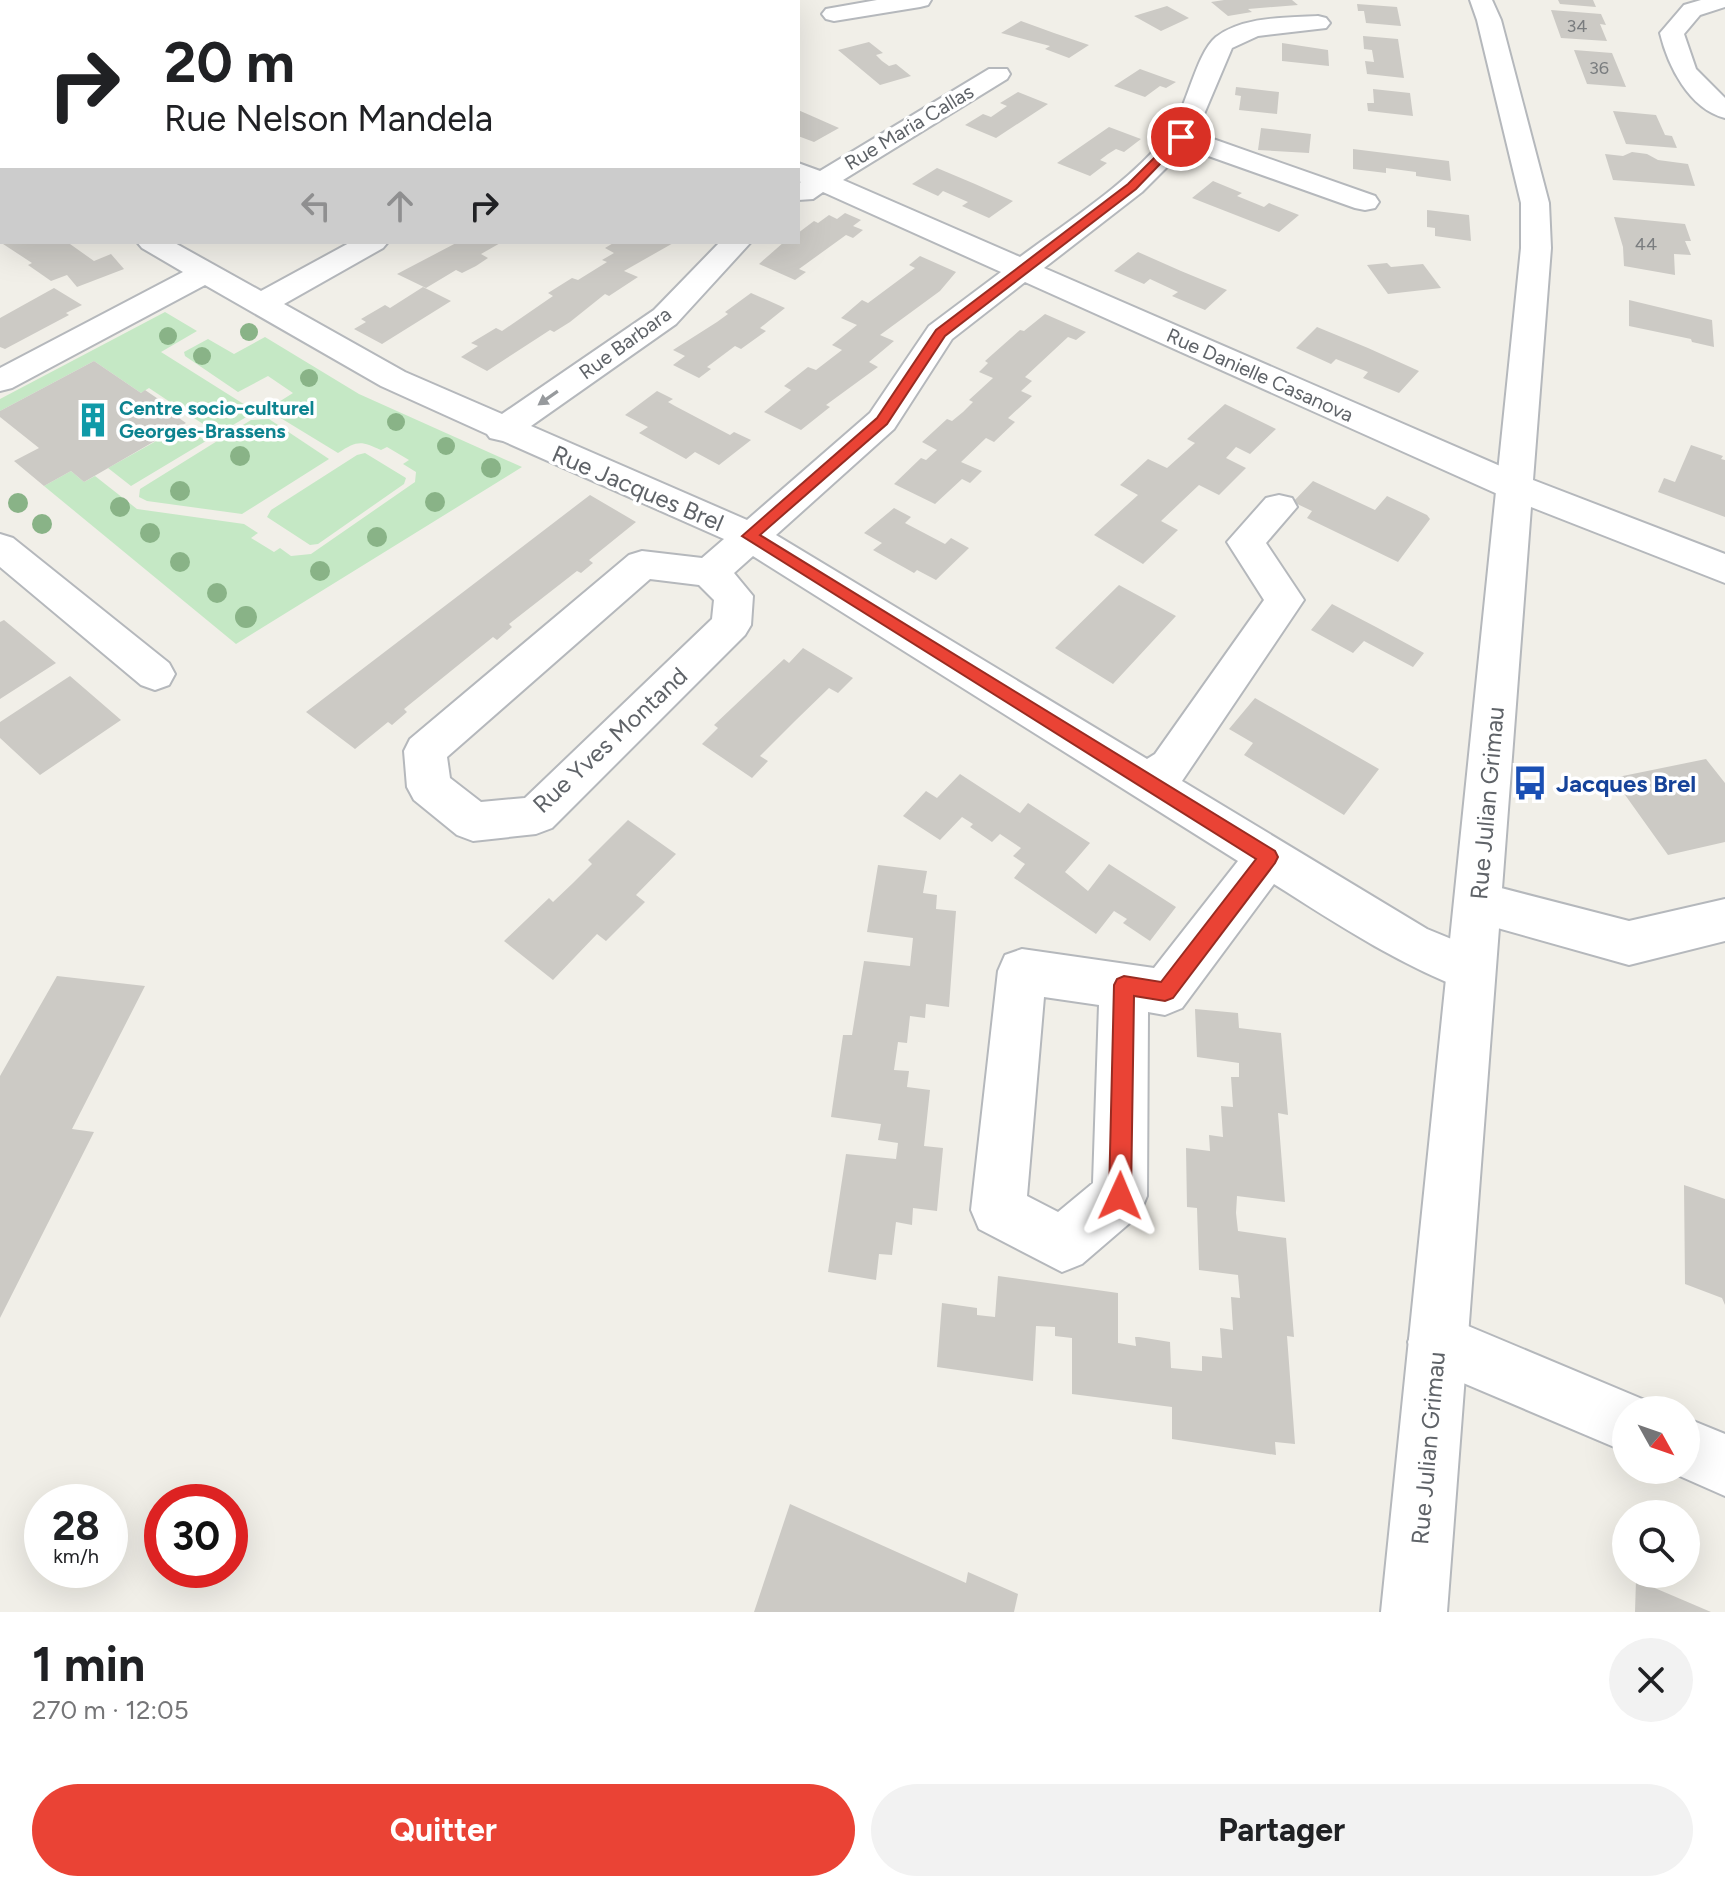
<!DOCTYPE html>
<html lang="fr">
<meta charset="utf-8">
<style>
:root{--surface:#fff;--page:#f2f2f2;--text:#202124;--muted:#757577;--accent:#ea4335}
body{margin:0;font-family:Figtree,sans-serif;background:var(--page);color:var(--text);height:100vh;display:flex;flex-direction:column;font-size:30px;white-space:nowrap}
*{box-sizing:border-box;margin:0}
p{font-size:26px;color:var(--muted)}
.icon{flex:none;width:44px;height:44px;fill:none;stroke:currentColor;stroke-width:2;stroke-linecap:round;stroke-linejoin:round}
.map{position:relative;height:1612px;overflow:hidden}
.panel{display:flex;flex-direction:column;background:var(--surface);flex:1}
.panel>*{flex:none}
.guide{position:absolute;left:0px;top:0px;width:800px;height:244px;box-shadow:0 8px 32px #0002;background:#fff;color:var(--text);overflow:hidden}
.needle{width:52px;rotate:130deg}
.fabs{position:absolute;left:1612px;top:1396px;display:grid;gap:16px}
.fabs a{display:grid;place-items:center;width:88px;height:88px;border-radius:50%;background:var(--surface);box-shadow:0 8px 32px #0002;font-size:40px}
.speed{position:absolute;left:24px;top:1484px;display:flex;gap:16px;font-size:40px;font-weight:700;text-align:center}
.speed>*{display:grid;place-content:center;width:104px;height:104px;border-radius:50%;background:var(--surface);box-shadow:0 8px 32px #0002;line-height:1}
.speed small{font-size:20px;font-weight:400}
.speed .limit{border:12px solid #d22;background:#fff;color:#111}
.pin{position:absolute;display:grid;place-items:center;width:68px;height:68px;color:#fff;margin:-34px;border:4px solid #fff;border-radius:50%;box-shadow:0 2px 8px #0007}
.me{position:absolute;width:88px;margin:-44px;rotate:1deg;stroke-linejoin:round;filter:drop-shadow(0 0 6px #0008)}
.turn{display:flex;align-items:center;gap:28px;height:168px;padding:0 32px;font-size:36px}
.turn .icon{width:104px;height:104px;stroke-width:2.5}
.turn b{display:block;font-size:56px;line-height:68px}
.lanes{display:flex;align-items:center;height:76px;padding:0 32px;background:#0003;justify-content:center;gap:40px;direction:ltr}
.lanes .off{opacity:.35}
.round{display:grid;place-items:center;flex:none;width:84px;height:84px;border-radius:42px;background:var(--page)}
.summary{display:flex;align-items:center;justify-content:space-between;height:136px;padding:0 32px}
h1{font-size:48px;font-weight:700;line-height:60px}
.action{display:flex;gap:16px;margin-top:auto;padding:16px 32px}
.action a{flex:1;height:92px;border-radius:48px;background:var(--accent);color:#fff;font-size:32px;font-weight:700;line-height:92px;text-align:center}
.action a+a{background:var(--page);color:var(--text)}
.map>svg:first-child{display:block}
</style>
<div class="map">
<svg width="1725" height="1612" viewBox="0 0 1725 1612">
<rect width="100%" height="100%" fill="#f1efe8"/>
<!-- green -->
<path fill="#c5e8c5" d="M165 312 197 331 161 352 250 408 248 416 218 434 149 388 141 393 94 361 0 411V399Z
M265 337 359 394 522 467 236 644 44 486 71 471 84 482 95 476 137 509 244 524 258 533 251 538 274 552 280 548 291 556 311 554 415 482 416 472 403 464 409 460 387 447 381 450C361 441 358 440 338 453L274 414V405L293 393 268 376 238 392 185 356 184 352 208 339 234 354Z
M269 419 329 459 242 514 147 501 139 497 140 489 251 420Z
M183 426 206 441 131 486 108 468Z
M365 453 406 478 404 484 318 544 310 545 267 517 271 510 357 455Z"/>
<!-- building -->
<path fill="#cccac5" d="M1224 0H1292L1298 5 1248 9 1252 12 1228 16 1211 2Z
M1558 0H1593L1596 7 1560 4Z
M1357 4 1397 7 1401 26 1366 23 1364 11H1358Z
M1167 6 1189 18 1161 31 1134 16Z
M1551 10 1601 14 1606 25 1600 24 1607 41 1561 38Z
M1021 21 1054 33 1089 45 1069 58 1045 49 1050 46 1001 33Z
M1363 36 1398 39 1404 78 1367 74 1365 61 1374 62 1372 50 1364 49Z
M869 42 883 53 876 55 882 61 889 66 896 64 911 76 880 85 838 50Z
M1282 43 1328 50 1329 66 1282 61Z
M1574 50 1612 53 1626 87 1587 84Z
M1140 69 1176 82 1166 88 1160 86 1145 97 1114 86Z
M1236 87 1279 92 1277 114 1239 110 1241 96 1235 95Z
M1373 89 1410 93 1413 116 1368 111 1367 103H1374Z
M1018 92 1048 104 996 138 965 125 983 114 991 117 1007 106 1000 103Z
M798 110 805 113 839 128 814 142 798 136Z
M1613 111 1656 115 1665 135 1672 136 1677 148 1626 144Z
M1109 127 1141 139 1124 152 1116 149 1108 154 1100 160 1107 163 1090 176 1057 163Z
M1261 128 1311 134 1309 153 1258 150Z
M1353 149 1449 161 1451 181 1416 176V172L1386 168V173L1353 169Z
M1632 152 1647 154 1658 160 1688 164 1695 186 1613 180 1605 154 1623 156Z
M937 168 975 184 1013 201 989 218 962 206 968 202 943 191 938 196 912 184Z
M1213 181 1242 193 1237 196 1264 207 1269 203 1299 215 1279 232 1192 198Z
M1427 210 1469 215 1471 241 1435 236V228L1427 227Z
M845 213 861 220 853 226 863 230 853 238 846 235 799 269 806 272 795 280 759 264 784 242H798V233L814 221 818 223 829 215 837 219Z
M1614 217 1685 224 1691 241H1685L1691 255 1674 254 1675 275 1624 266 1623 247Z
M0 242H75L70 244 94 261 111 254 124 269 77 287 67 275 51 281 28 265 32 263Z
M458 242H502L481 254 488 258 476 266 462 273 456 270 426 288 397 274Z
M615 242H675L624 271 638 277 609 296 605 294 570 322 554 332 550 330 487 371 461 357 478 346 471 343 496 328 502 331 553 296 548 293 572 278 578 280 607 262 602 260 614 253 605 248Z
M1138 252 1181 271 1227 290 1205 310 1172 296 1178 292 1150 279 1144 284 1114 271Z
M920 256 956 272 940 291 880 335 894 341 869 362 878 367 826 405 830 407 801 430 764 412 791 390 784 386 808 367 816 370 842 350 832 345 857 325 841 318 862 300 868 303 915 268 909 265Z
M1387 263 1391 267 1423 264 1441 288 1388 294 1367 265Z
M423 287 451 301 382 344 354 329 366 322 361 319 385 305 390 308Z
M54 288 82 305 66 313 69 315 5 349 0 347V318Z
M751 293 785 308 760 328 766 331 741 349 735 346 707 367 711 369 699 378 673 365 685 356 673 350 717 322 728 314 725 312Z
M1629 300 1712 320 1714 347 1692 342 1691 339 1629 326Z
M1045 314 1086 332 1076 340 1068 337 1025 377 1032 381 1021 391 1032 396 1008 418 1015 422 994 442 986 438 961 462 982 471 970 483 962 479 935 504 894 484 921 458 926 460 937 450 922 442 947 419 952 421 963 412 973 402 969 400 993 378 979 372 988 363 985 361 1020 330 1024 331Z
M1317 327 1368 348 1419 371 1399 393 1363 378 1368 372 1336 359 1331 364 1296 348Z
M94 361 141 393 145 390 176 411 172 413 186 423 84 482 71 471 44 486 14 461 39 448 0 417V411Z
M657 391 673 399 668 402 675 406 730 435 734 432 751 440 719 465 695 452 686 459 639 433 648 427 625 415Z
M1225 404 1276 429 1250 454 1236 447 1226 458 1246 468 1219 495 1199 485 1161 521 1178 530 1143 564 1094 535 1138 495 1120 485 1148 459 1167 468 1195 443 1187 439Z
M1691 445 1723 456 1721 459 1725 460V517L1658 492 1664 478 1675 482Z
M1313 481 1375 510 1387 496 1427 515 1430 519 1398 562 1307 518 1312 511 1293 502Z
M590 495 636 522 589 560 593 563 581 573 577 571 509 624 512 627 497 640 493 637 404 709 407 712 392 725 388 722 355 749 306 712Z
M894 508 911 517 905 523 945 544 951 538 969 548 936 580 917 570 914 573 873 550 882 543 864 533Z
M1119 585 1176 616 1113 684 1055 648Z
M1332 604 1376 627 1424 653 1413 667 1364 641 1353 653 1311 630Z
M4 620 56 663 0 699V622Z
M803 648 853 678 838 693 829 688 795 721 760 756 768 761 752 778 702 744 718 728 714 725 784 659 789 663Z
M70 676 121 720 40 775 0 738V722Z
M1255 698 1379 769 1344 815 1244 755 1253 743 1229 729Z
M1706 759 1725 783V842L1668 855 1613 778Z
M960 774 1020 813 1028 803 1090 843 1065 872 1088 891 1109 864 1176 907 1150 941 1123 923 1127 919 1114 911 1096 934 1014 878 1025 864 1013 856 1021 848 1000 834 992 842 970 827 973 824 962 817 940 840 903 816 926 791 937 798Z
M628 820 676 854 636 895 645 902 606 941 597 934 553 980 504 941 549 898 553 902 573 883 592 864 588 860Z
M878 865 927 871 923 893 937 895 936 909 956 911 949 1007 926 1004 925 1018 910 1016 907 1043 898 1042 894 1070 909 1071 907 1087 930 1090 924 1146 943 1148 937 1211 913 1208 912 1225 896 1222 892 1255 879 1254 876 1280 828 1272 846 1154 896 1159 898 1143 878 1140 881 1124 831 1117 843 1035H852L864 961 910 966 913 938 867 932Z
M57 976 145 986 72 1129 94 1132 0 1318V1076Z
M1195 1009 1238 1013 1239 1028 1281 1033 1288 1115 1278 1113 1285 1202 1237 1196 1236 1213 1238 1231 1286 1238 1294 1337 1287 1336 1295 1444 1275 1442 1276 1455 1172 1439V1407L1072 1394V1338L1055 1336V1327L1036 1326 1033 1381 937 1367 942 1303 977 1308V1315L995 1317 998 1276 1118 1293V1343L1136 1346 1135 1337H1139L1170 1342 1171 1368 1202 1371V1356L1222 1358 1220 1328 1233 1330 1231 1297 1240 1298 1238 1275 1199 1270 1197 1208 1187 1207 1186 1148 1210 1151 1209 1135 1223 1137 1221 1106 1233 1107 1231 1077H1239V1063L1197 1057Z
M1684 1185 1725 1199V1305L1722 1298 1685 1284Z
M790 1504 966 1583 968 1572 1018 1594 1014 1612H754Z
M1636 1580 1711 1612H1635Z"/>
<g fill="none" stroke-linecap="round" stroke-linejoin="round">
<!-- minor casing -->
<g stroke="#b5b8bc" stroke-width="4">
<path id="minor" d="M877 0H931L928 5 920 7 834 21 826 19 822 14 826 9Z
M1701 0H1725V7L1700 15 1684 34 1696 69 1725 98V118C1689 109 1668 66 1660 33L1684 5Z
M1318 16 1326 18 1330 23 1326 28 1258 36 1232 48 1196 133 1375 196 1379 202 1375 208 1365 210 1355 208 1186 148 1142 192 1044 268 1528 478 1533 487 1528 496 1515 499 1502 496 1025 282 952 339 894 429 776 535 1147 759 1155 754 1264 600 1227 542 1266 498 1279 495 1292 498 1297 507 1266 543 1304 600 1182 781 1427 929 1488 954 1495 970 1488 986 1471 992C1398 964 1340 926 1274 884L1182 1008 1165 1015 1148 1012 1147 1196 1139 1215 1082 1264 1062 1272 979 1229 971 1210 998 971 1005 955 1022 949 1154 968 1238 861 753 556 734 573 753 596 751 625 745 635 552 828 536 834 473 841 457 835 414 800 407 787 404 751 410 739 629 555 642 551 702 558 724 539 503 441 490 438 487 434 381 386 205 285 12 388 0 391V368L183 272 142 248 137 242H173L261 291 351 242H388L383 248 284 304 405 372 502 414 654 310 720 242H751L676 324 531 426 747 520 870 413 929 326 1001 272 823 192 813 199 798 200V184L801 182 798 181V163L820 171 989 69H1007L1010 74 1007 79 843 180 1020 257C1070 220 1127 184 1167 136 1186 113 1195 54 1216 37 1244 16 1286 18 1318 16ZM650 579 699 585 714 600 712 619 525 798 481 802 450 778 447 757ZM1044 997 1099 1005 1093 1183 1058 1212 1027 1196Z
M0 28H2V42H0Z
M0 156H2L0 173Z
M0 534 13 538 169 663 175 674 169 685 155 690 141 685 0 567Z
M1478 882 1629 921 1725 899V941L1629 965 1462 918 1455 903 1462 888Z
M1437 1313 1647 1401 1651 1410H1626V1452L1416 1363 1408 1342 1416 1321Z
M1686 1418 1725 1434V1496L1666 1470H1686Z"/>
</g>
<!-- tertiary casing -->
<g stroke="#b5b8bc" stroke-width="4">
<path id="tertiary" d="M1470 0H1492L1501 20 1549 203 1551 248 1533 480 1725 554V583L1531 507 1447 1612H1381L1521 248V203L1477 20Z"/>
</g>
<!-- minor -->
<use href="#minor" fill="#fff" fill-rule="evenodd"/>
<!-- tertiary -->
<use href="#tertiary" fill="#fff" fill-rule="evenodd"/>
</g>
<!-- trees -->
<g fill="#89b387">
<circle cx="249" cy="332" r="9"/>
<circle cx="168" cy="336" r="9"/>
<circle cx="202" cy="356" r="9"/>
<circle cx="309" cy="378" r="9"/>
<circle cx="396" cy="422" r="9"/>
<circle cx="446" cy="446" r="9"/>
<circle cx="240" cy="456" r="10"/>
<circle cx="491" cy="468" r="10"/>
<circle cx="180" cy="491" r="10"/>
<circle cx="435" cy="502" r="10"/>
<circle cx="18" cy="503" r="10"/>
<circle cx="120" cy="507" r="10"/>
<circle cx="42" cy="524" r="10"/>
<circle cx="150" cy="533" r="10"/>
<circle cx="377" cy="537" r="10"/>
<circle cx="180" cy="562" r="10"/>
<circle cx="320" cy="571" r="10"/>
<circle cx="217" cy="593" r="10"/>
<circle cx="246" cy="617" r="11"/>
</g>
<!-- one-way arrows -->
<defs><path id="oneway-solid" d="M-6-.8H1V-3.2L6.5 0L1 3.2V.8H-6Z" transform="scale(2)"/></defs>
<use fill="#979a9d" href="#oneway-solid" transform="translate(548 398) rotate(145)"/>
<!-- route -->
<path fill="#ea4335" stroke="#982c22" stroke-width="2" d="M1177 135 1186 137 1136 189 945 336 887 424 760 535 1275 851 1278 857 1275 863 1173 998 1165 1001 1134 996 1131 1196 1128 1204 1120 1208 1112 1204 1109 1196 1114 985 1117 979 1124 976 1161 982 1256 859 742 536 877 418 936 330 1128 184Z"/>
<!-- icons -->
<defs>
<g id="building-bare" transform="scale(2.76)"><path d="M-4-6H4V6H1V3H-1V6H-4ZM-2.5-4.3h1.7v1.8h-1.7ZM.8-4.3h1.7v1.8H.8ZM-2.5-1h1.7V.8h-1.7ZM.8-1h1.7V.8H.8Z" fill="#0f9aa8" stroke="#fff" stroke-width="2.5" paint-order="stroke"/></g>
<g id="bus-bare" transform="scale(2.76)"><path d="M-5-6H5V4H4V6H2V4H-2V6H-4V4H-5ZM-3.5-4V0h7V-4ZM-3.5 1.2v1.5H-2V1.2ZM2 1.2v1.5H3.5V1.2Z" fill="#1a4fb4" stroke="#fff" stroke-width="2.5" paint-order="stroke"/></g>
</defs>
<g fill-rule="evenodd">
<use href="#building-bare" x="93" y="420"/>
<use href="#bus-bare" x="1530" y="783"/>
</g>
<g text-anchor="middle" dominant-baseline="central" stroke-width="7" stroke-linejoin="round" paint-order="stroke">
<!-- far-number labels -->
<g font-size="18" fill="#7a7d7f">
<text x="1577" y="26">34</text>
<text x="1599" y="68">36</text>
<text x="1646" y="244">44</text>
</g>
<!-- far-street labels -->
<g font-size="20" fill="#5f6368" stroke="#fff">
<text transform="translate(909 127) rotate(-31)">Rue Maria Callas</text>
<text transform="translate(625 343) rotate(-36)">Rue Barbara</text>
<text transform="translate(1260 375) rotate(24)">Rue Danielle Casanova</text>
</g>
<!-- far-culture labels -->
<g font-size="20" font-weight="bold" fill="#0d838f" stroke="#fff" text-anchor="start">
<text x="119" y="408">Centre socio-culturel<tspan x="119" dy="23">Georges-Brassens</tspan></text>
</g>
<!-- street labels -->
<g font-size="24" fill="#5f6368" stroke="#fff">
<text transform="translate(638 488) rotate(23)">Rue Jacques Brel</text>
<text transform="translate(610 740) rotate(-43)">Rue Yves Montand</text>
<text transform="translate(1487 803) rotate(-85)">Rue Julian Grimau</text>
<text transform="translate(1428 1448) rotate(-85)">Rue Julian Grimau</text>
</g>
<!-- transit labels -->
<g font-size="24" font-weight="bold" fill="#164399" stroke="#fff" text-anchor="start">
<text x="1556" y="783">Jacques Brel</text>
</g>
</g>
</svg>
<div class="fabs">
<a><svg class="needle" viewBox="-14 -14 28 28"><path d="M0-13l5 13h-10z" fill="#e53935"/><path d="M0 13l5-13h-10z" fill="#757577"/></svg></a>
<a><svg class="icon" aria-label="search" viewBox="0 0 24 24"><circle cx="10" cy="10" r="6"/><path d="M15 15l6 6"/></svg></a>
</div>
<div class="speed"><div>28<small>km/h</small></div><div class="limit">30</div></div>
<div class="pin" style="left:1181px;top:137px;background:#d93025"><svg class="icon" aria-label="arrive" viewBox="0 0 24 24"><path d="M6 21V4h12l-3 4 3 4H6"/></svg></div>
<svg class="me" style="left:1120px;top:1196px" viewBox="-20 -20 40 40"><path d="M0-17L14 15 0 8-14 15z" fill="#ea4335" stroke="#fff" stroke-width="4"/></svg>
<div class="guide">
<div class="turn"><svg class="icon" aria-label="right" viewBox="0 0 24 24"><path d="M7 20v-9h11M14 6l5 5-5 5"/></svg><div><b>20 m</b>Rue Nelson Mandela</div></div>
<div class="lanes"><svg class="icon off" aria-label="left" viewBox="0 0 24 24"><path d="M17 20v-9H6M10 6l-5 5 5 5"/></svg><svg class="icon off" aria-label="ahead" viewBox="0 0 24 24"><path d="M12 20V5M6 11l6-6 6 6"/></svg><svg class="icon" aria-label="right" viewBox="0 0 24 24"><path d="M7 20v-9h11M14 6l5 5-5 5"/></svg></div>
</div>
</div>
<section class="panel">
<div class="summary"><div><h1>1 min</h1><p>270 m · 12:05</p></div><a class="round"><svg class="icon" aria-label="close" viewBox="0 0 24 24"><path d="M6 6l12 12M18 6L6 18"/></svg></a></div>
<div class="action"><a>Quitter</a><a>Partager</a></div>
</section>
